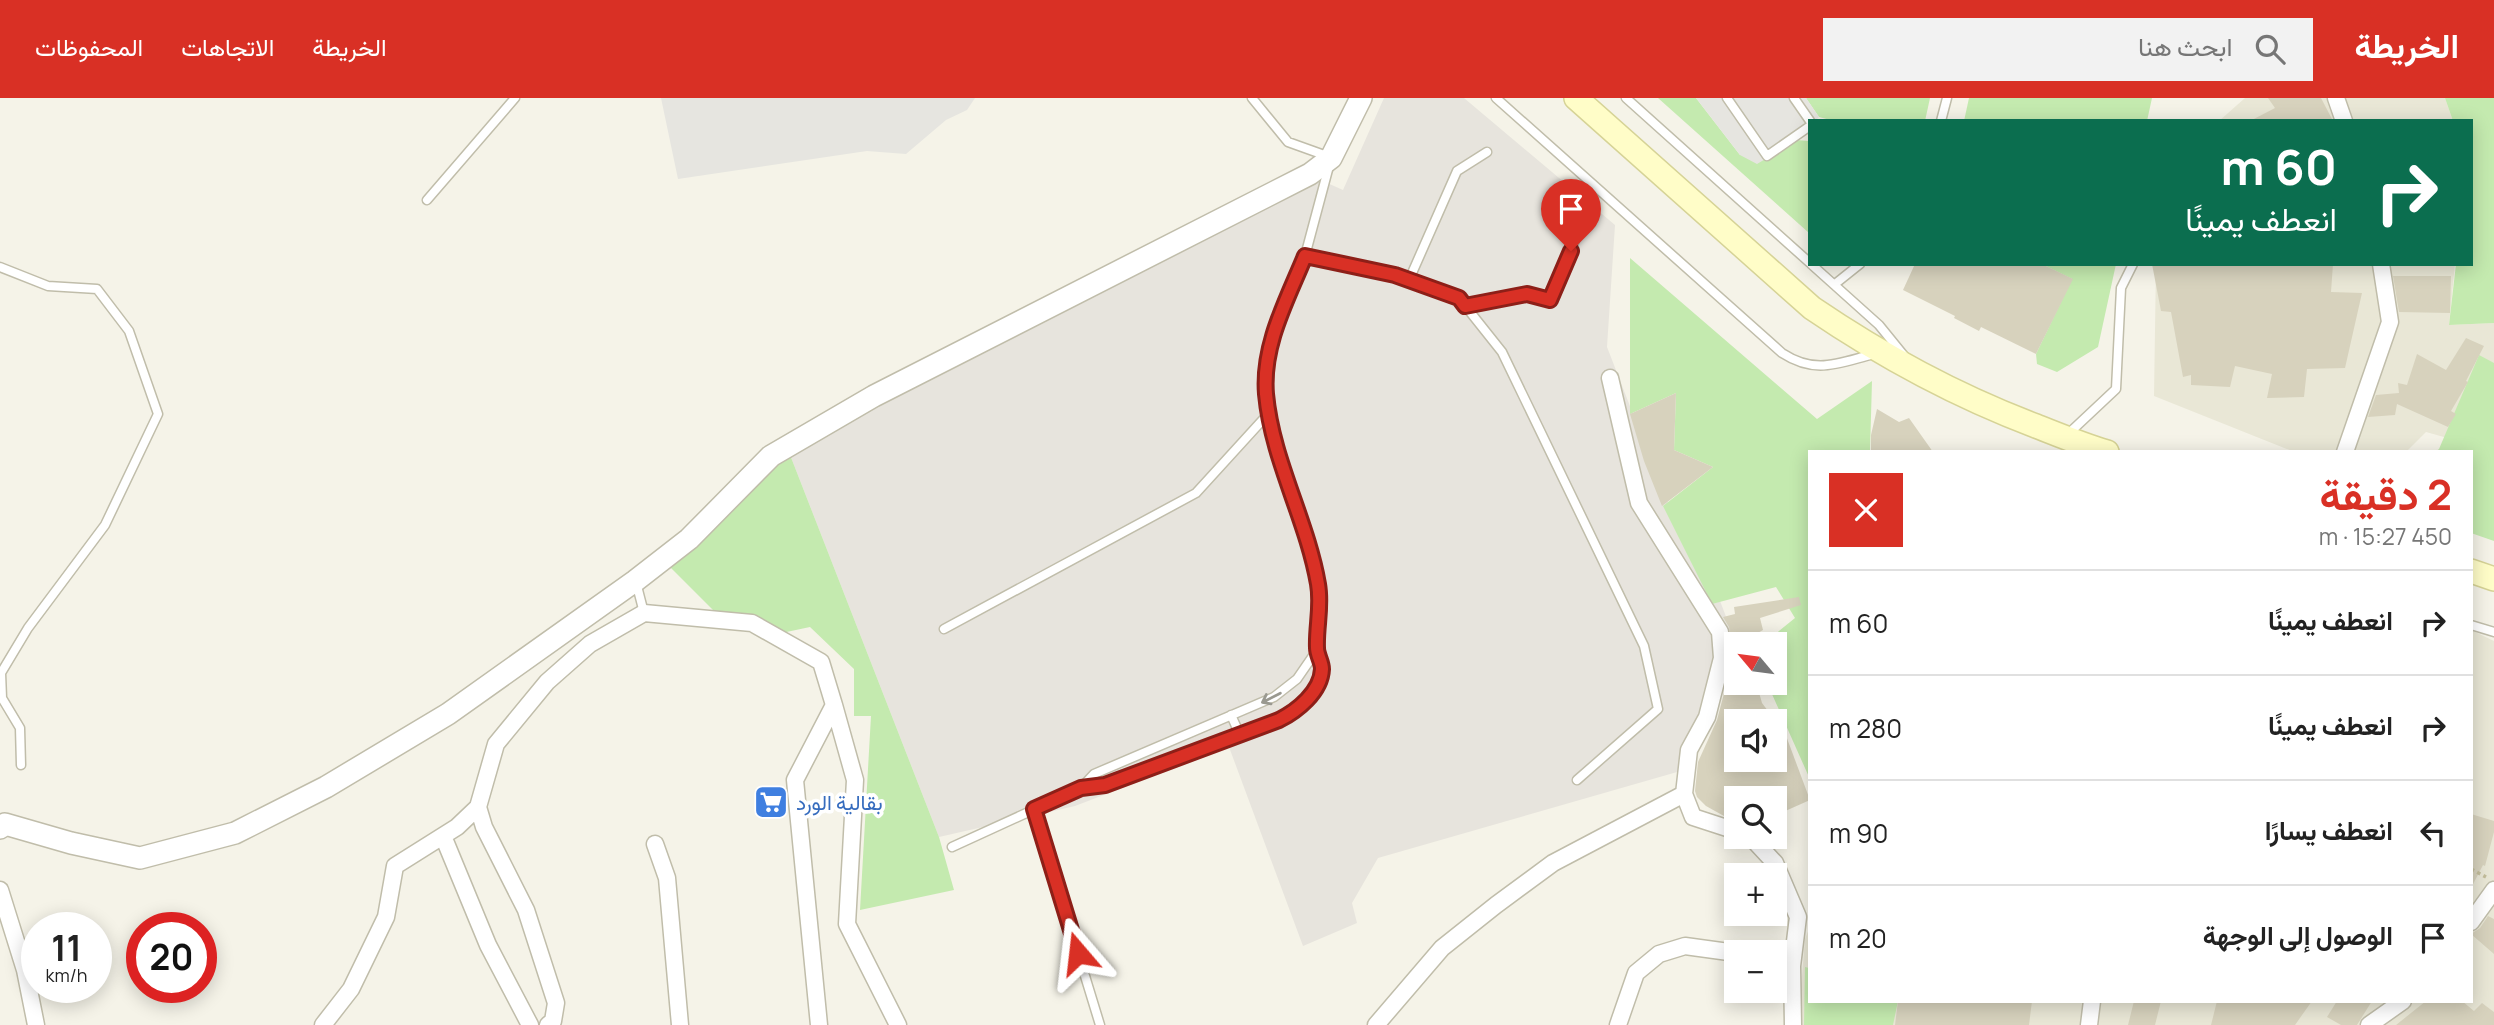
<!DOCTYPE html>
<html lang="ar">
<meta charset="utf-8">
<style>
:root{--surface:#fff;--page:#f2f2f2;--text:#222;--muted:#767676;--line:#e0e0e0;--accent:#d93025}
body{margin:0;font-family:Manrope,Vazirmatn,sans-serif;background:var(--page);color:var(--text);direction:rtl;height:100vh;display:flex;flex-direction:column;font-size:26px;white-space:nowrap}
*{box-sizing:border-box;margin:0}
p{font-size:23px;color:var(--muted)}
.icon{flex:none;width:38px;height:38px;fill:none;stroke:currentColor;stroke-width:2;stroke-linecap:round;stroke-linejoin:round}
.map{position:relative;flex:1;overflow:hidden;direction:ltr}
.sheet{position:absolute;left:1808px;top:352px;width:665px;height:553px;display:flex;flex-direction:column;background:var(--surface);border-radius:0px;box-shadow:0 4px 18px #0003;direction:rtl}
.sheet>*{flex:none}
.top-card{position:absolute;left:1808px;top:21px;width:665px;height:147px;border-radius:0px;box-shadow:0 4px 18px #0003;direction:rtl;background:#0b6e4f;color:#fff;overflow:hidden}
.needle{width:46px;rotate:299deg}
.buttons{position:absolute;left:1724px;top:534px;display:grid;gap:14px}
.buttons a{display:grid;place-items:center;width:63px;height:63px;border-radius:0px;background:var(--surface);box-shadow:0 4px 18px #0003;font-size:35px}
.speed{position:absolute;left:21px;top:814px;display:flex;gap:14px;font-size:35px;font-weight:700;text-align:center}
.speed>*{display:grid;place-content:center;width:91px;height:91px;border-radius:50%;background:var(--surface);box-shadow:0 4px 18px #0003;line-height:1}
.speed small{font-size:18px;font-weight:400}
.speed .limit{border:10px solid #d22;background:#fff;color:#111}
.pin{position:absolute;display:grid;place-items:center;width:60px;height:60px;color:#fff;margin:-72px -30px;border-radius:50% 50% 50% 0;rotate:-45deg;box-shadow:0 0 7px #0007}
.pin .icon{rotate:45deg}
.me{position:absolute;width:77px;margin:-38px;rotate:343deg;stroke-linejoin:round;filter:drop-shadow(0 0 5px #0008)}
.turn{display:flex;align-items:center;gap:24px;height:147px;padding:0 21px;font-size:32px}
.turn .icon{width:91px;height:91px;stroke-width:2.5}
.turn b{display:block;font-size:49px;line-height:60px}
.round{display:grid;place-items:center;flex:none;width:74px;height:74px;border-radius:0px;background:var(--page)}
.head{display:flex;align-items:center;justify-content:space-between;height:119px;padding:0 21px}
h1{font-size:42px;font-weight:700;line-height:52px;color:var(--accent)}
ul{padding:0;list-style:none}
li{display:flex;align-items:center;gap:21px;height:105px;padding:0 21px;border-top:2px solid var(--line)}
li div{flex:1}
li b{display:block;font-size:26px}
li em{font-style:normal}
header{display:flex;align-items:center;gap:42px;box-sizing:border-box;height:98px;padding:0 35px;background:var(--accent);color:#fff}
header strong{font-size:33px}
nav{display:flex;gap:38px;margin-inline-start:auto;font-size:24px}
.search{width:490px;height:63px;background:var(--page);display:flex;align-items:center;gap:18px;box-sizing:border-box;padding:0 24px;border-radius:0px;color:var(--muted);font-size:26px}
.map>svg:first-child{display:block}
</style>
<header>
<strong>الخريطة</strong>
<div class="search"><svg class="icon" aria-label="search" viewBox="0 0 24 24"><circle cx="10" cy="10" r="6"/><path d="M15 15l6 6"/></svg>ابحث هنا</div>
<nav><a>الخريطة</a><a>الاتجاهات</a><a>المحفوظات</a></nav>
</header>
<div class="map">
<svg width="2494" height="927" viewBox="0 0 2494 927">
<rect width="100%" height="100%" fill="#f5f3e8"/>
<!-- residential -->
<path fill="#e9e7d6" d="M2245 0H2445L2453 23H2219Z
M2156 166H2455L2449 227 2494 225V353L2426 334 2407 353H2292L2154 298Z
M2471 532 2494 543V927H1798L1805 841 1809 831 1810 903H2471Z"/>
<!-- industrial -->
<path fill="#e7e4dd" d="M1384 0H1464L1615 127 1607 249 1666 401 1717 495 1733 537 1691 670 1378 760 1352 805 1357 825 1303 848 1229 649 1075 708 939 739 785 344 836 308 1307 76 1343 92Z"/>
<!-- green -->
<path fill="#c4eaaf" d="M1658 0H1696L1740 57 1796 42 1809 43V135Z
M1806 0H1930L1925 23H1834L1819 19Z
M1969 0H2152L2147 23H1964Z
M2445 0H2494V225L2449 227 2456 166H2471V23H2453Z
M1630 160 1817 321 1872 283 1870 353 1810 354 1809 679 1767 585 1774 584V546H1763L1795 520 1776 489 1712 506 1663 408 1713 369 1674 352 1676 295 1630 316Z
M2042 166H2116L2098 249 2057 274 2037 266 2036 256 2072 181Z
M2479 257 2494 265V443L2471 435V354H2435L2439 351Z
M785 344 939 739 954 792 860 812 871 618H854V571L810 529 777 536 713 512 660 459Z
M1805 869 1809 870 1810 903H1898L1893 927H1804Z"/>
<!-- parking -->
<path fill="#e6e5e0" d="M661 0H975L967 12 946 22 906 56 867 53 678 81Z
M1696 0H1806L1819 19 1815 23H1810L1784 50 1757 66 1740 57Z"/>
<!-- building -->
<path fill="#d7d2bd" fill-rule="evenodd" d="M2268 0H2321L2333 23H2250L2275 10Z
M1915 166H2042L2073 181 2036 256 1981 229 1979 233 1954 220 1955 218 1903 192Z
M2152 166H2333L2331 194 2362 195 2345 270 2307 271 2304 299 2267 300 2272 276 2235 268 2230 289 2191 287V277L2183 279 2171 214 2161 213Z
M2393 178H2451L2450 215 2399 214Z
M2466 240 2484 248 2466 283 2468 284 2451 313 2456 316 2448 329 2397 306 2395 317 2368 319 2376 297 2399 295 2398 285 2407 287 2417 256 2446 272Z
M1676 295 1674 352 1713 369 1662 408 1644 363 1630 316Z
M1877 311 1899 324 1909 320 1933 354H1871V337Z
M1799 499 1801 507 1760 520 1763 532 1740 545 1742 538 1731 542 1729 529 1723 519 1735 516 1734 509Z
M1727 584H1756L1762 605 1774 621 1776 611 1810 702 1774 718V700H1736V718H1724L1706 708 1697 699 1695 693 1698 664 1717 622ZM1736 623H1774V662H1736Z
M2471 716 2494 723V734L2485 768 2483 767 2471 790Z
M2488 818 2494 821V856L2471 836 2480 830Z
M1898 903H2032L2029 927H1895Z
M2134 903H2161L2155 927H2128Z
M2217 903H2312L2295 927H2211Z
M2337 903H2372L2357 927H2341L2327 919Z
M2426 903H2462L2474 913 2482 905 2494 914V927H2396Z"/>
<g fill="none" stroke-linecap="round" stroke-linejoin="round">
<!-- service casing -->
<g stroke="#c0bdaa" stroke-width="11">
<path id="service" d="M1252 0 1288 44 1327 58
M1496 0 1782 255C1816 277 1838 265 1874 256
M1626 0 1810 165
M1727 0 1767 58 1810 28
M1794 0 1810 23
M1941 23 1947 0
M427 102 515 0
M1305 158 1395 177 1459 200 1502 254 1644 548 1658 611 1577 682
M1811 166 1879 227 1905 259
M0 169 48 188 97 191 129 233 158 316 105 427 28 530 1 575 2 600 20 630 21 667
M1409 182 1457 73 1487 54
M1835 186 1860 166
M1465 208 1527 196 1550 202 1581 128
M2067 337 2116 291 2121 190 2133 166
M636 484 644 515
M2471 527 2494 534
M944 531 1196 395 1269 315
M1231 617 1240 637
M1081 690 1094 676 1274 599 1297 581 1317 552
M1034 711 1100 927
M952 749 1081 690 1105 687 1279 622 1302 607 1318 584 1322 571 1317 552 1320 506 1316 473 1272 332 1266 293 1267 272 1275 229 1305 158 1329 68"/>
</g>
<!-- minor casing -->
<g stroke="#c0bdaa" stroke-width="19">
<path id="minor" d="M2336 0 2344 23
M2345 354 2390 224 2381 166
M834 607 855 682 847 826 898 927
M1684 696 1693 719 1736 733
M478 709 484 729 526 812 556 905 553 923 548 927
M443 738 488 847 530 927
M1750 738 1775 765 1798 819 1792 868 1793 927
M655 746 667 780 680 927
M0 792 25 872 36 927
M2471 824 2494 792
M1774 864 1792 868
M323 927 351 891 386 819 395 768 457 729 478 709 496 646 547 584 590 546 644 515 752 525 821 564 834 607 795 682 819 927
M1376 927 1442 850 1496 807 1553 765 1684 696 1689 652 1707 619 1722 560 1720 534 1639 405 1610 280
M1618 927 1636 875 1659 856 1685 848 1736 855
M2089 927 2092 903
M2369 927 2403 903"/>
</g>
<!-- tertiary casing -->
<g stroke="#c0bdaa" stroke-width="24">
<path id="tertiary" d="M0 730 5 726 71 745 140 760 235 735 326 689 448 616 635 483 689 441 771 358 874 298 1310 76 1331 60 1361 0"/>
</g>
<!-- secondary casing -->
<g stroke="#d6d396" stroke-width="26">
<path id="secondary" d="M1576 0 1812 210C1884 259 1954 297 2036 328 2059 337 2083 347 2107 354
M2471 473 2494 481"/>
</g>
<!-- path -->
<path stroke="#c3bd9b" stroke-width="3.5" stroke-dasharray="3.5 3.5" stroke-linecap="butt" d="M2471 771 2486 779"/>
<!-- service -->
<use href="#service" stroke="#fff" stroke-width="8"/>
<!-- minor -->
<use href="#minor" stroke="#fff" stroke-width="16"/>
<!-- tertiary -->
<use href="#tertiary" stroke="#fff" stroke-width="21"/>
<!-- secondary -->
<use href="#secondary" stroke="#fffdc8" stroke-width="23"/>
</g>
<!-- one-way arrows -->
<defs><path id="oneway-shaft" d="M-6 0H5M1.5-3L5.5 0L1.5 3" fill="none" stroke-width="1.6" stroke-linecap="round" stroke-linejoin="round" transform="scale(1.75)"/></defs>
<use stroke="#9a9990" href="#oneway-shaft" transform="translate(1271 600) rotate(153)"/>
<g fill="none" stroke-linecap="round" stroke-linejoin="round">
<!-- route casing -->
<g stroke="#8d1f18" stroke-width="18">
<path id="route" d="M1078 855 1034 711 1081 690 1105 687 1279 622C1297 613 1321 594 1322 571 1322 564 1317 557 1317 550 1316 529 1322 508 1318 486 1307 422 1272 362 1266 296 1262 247 1287 202 1305 158L1395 177 1459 200 1465 208 1527 196 1550 202 1571 153"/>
</g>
<!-- route -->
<use href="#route" stroke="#d93025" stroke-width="12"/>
</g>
<!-- icons -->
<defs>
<g id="supermarket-square" transform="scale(1.75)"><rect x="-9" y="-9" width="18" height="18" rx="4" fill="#3f7fe0" stroke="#fff"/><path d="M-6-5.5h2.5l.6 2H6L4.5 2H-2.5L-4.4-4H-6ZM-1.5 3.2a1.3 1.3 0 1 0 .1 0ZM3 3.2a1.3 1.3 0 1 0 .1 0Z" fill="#fff"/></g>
</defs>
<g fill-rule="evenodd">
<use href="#supermarket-square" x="771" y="704"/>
</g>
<g text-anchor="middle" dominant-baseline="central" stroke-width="7" stroke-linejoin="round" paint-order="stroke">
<!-- shop labels -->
<g font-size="21" fill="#366cbe" stroke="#fff" text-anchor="start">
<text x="796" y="704">بقالية الورد</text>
</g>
</g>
</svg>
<div class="buttons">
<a><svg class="needle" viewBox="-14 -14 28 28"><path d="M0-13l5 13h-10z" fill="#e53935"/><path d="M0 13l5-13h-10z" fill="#767676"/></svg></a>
<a><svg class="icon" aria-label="sound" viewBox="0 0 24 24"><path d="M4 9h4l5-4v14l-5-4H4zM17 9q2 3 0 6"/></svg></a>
<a><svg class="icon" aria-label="search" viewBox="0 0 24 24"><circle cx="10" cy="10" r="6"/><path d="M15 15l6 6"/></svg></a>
<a>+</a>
<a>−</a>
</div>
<div class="speed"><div>11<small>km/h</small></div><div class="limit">20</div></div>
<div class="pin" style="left:1571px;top:153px;background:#d93025"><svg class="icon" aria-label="arrive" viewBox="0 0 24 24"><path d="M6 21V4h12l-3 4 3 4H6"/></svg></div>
<svg class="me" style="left:1078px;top:855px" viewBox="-20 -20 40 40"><path d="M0-17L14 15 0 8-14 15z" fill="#d93025" stroke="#fff" stroke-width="4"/></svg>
<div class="top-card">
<div class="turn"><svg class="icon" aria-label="right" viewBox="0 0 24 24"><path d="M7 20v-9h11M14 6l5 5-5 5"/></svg><div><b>60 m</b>انعطف يمينًا</div></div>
</div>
<section class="sheet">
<div class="head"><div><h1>2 دقيقة</h1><p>450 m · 15:27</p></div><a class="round" style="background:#d93025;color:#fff"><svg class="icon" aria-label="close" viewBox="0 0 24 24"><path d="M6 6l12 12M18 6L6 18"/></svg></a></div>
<ul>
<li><svg class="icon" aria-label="right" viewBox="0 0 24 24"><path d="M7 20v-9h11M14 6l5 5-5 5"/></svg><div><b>انعطف يمينًا</b></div><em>60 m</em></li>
<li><svg class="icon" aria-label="right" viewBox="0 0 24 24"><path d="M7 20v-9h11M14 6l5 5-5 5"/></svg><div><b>انعطف يمينًا</b></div><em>280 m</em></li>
<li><svg class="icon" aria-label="left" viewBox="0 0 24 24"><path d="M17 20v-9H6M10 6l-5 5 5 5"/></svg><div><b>انعطف يسارًا</b></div><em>90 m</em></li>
<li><svg class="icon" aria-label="arrive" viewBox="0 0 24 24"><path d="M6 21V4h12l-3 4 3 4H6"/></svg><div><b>الوصول إلى الوجهة</b></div><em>20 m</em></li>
</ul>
</section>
</div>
